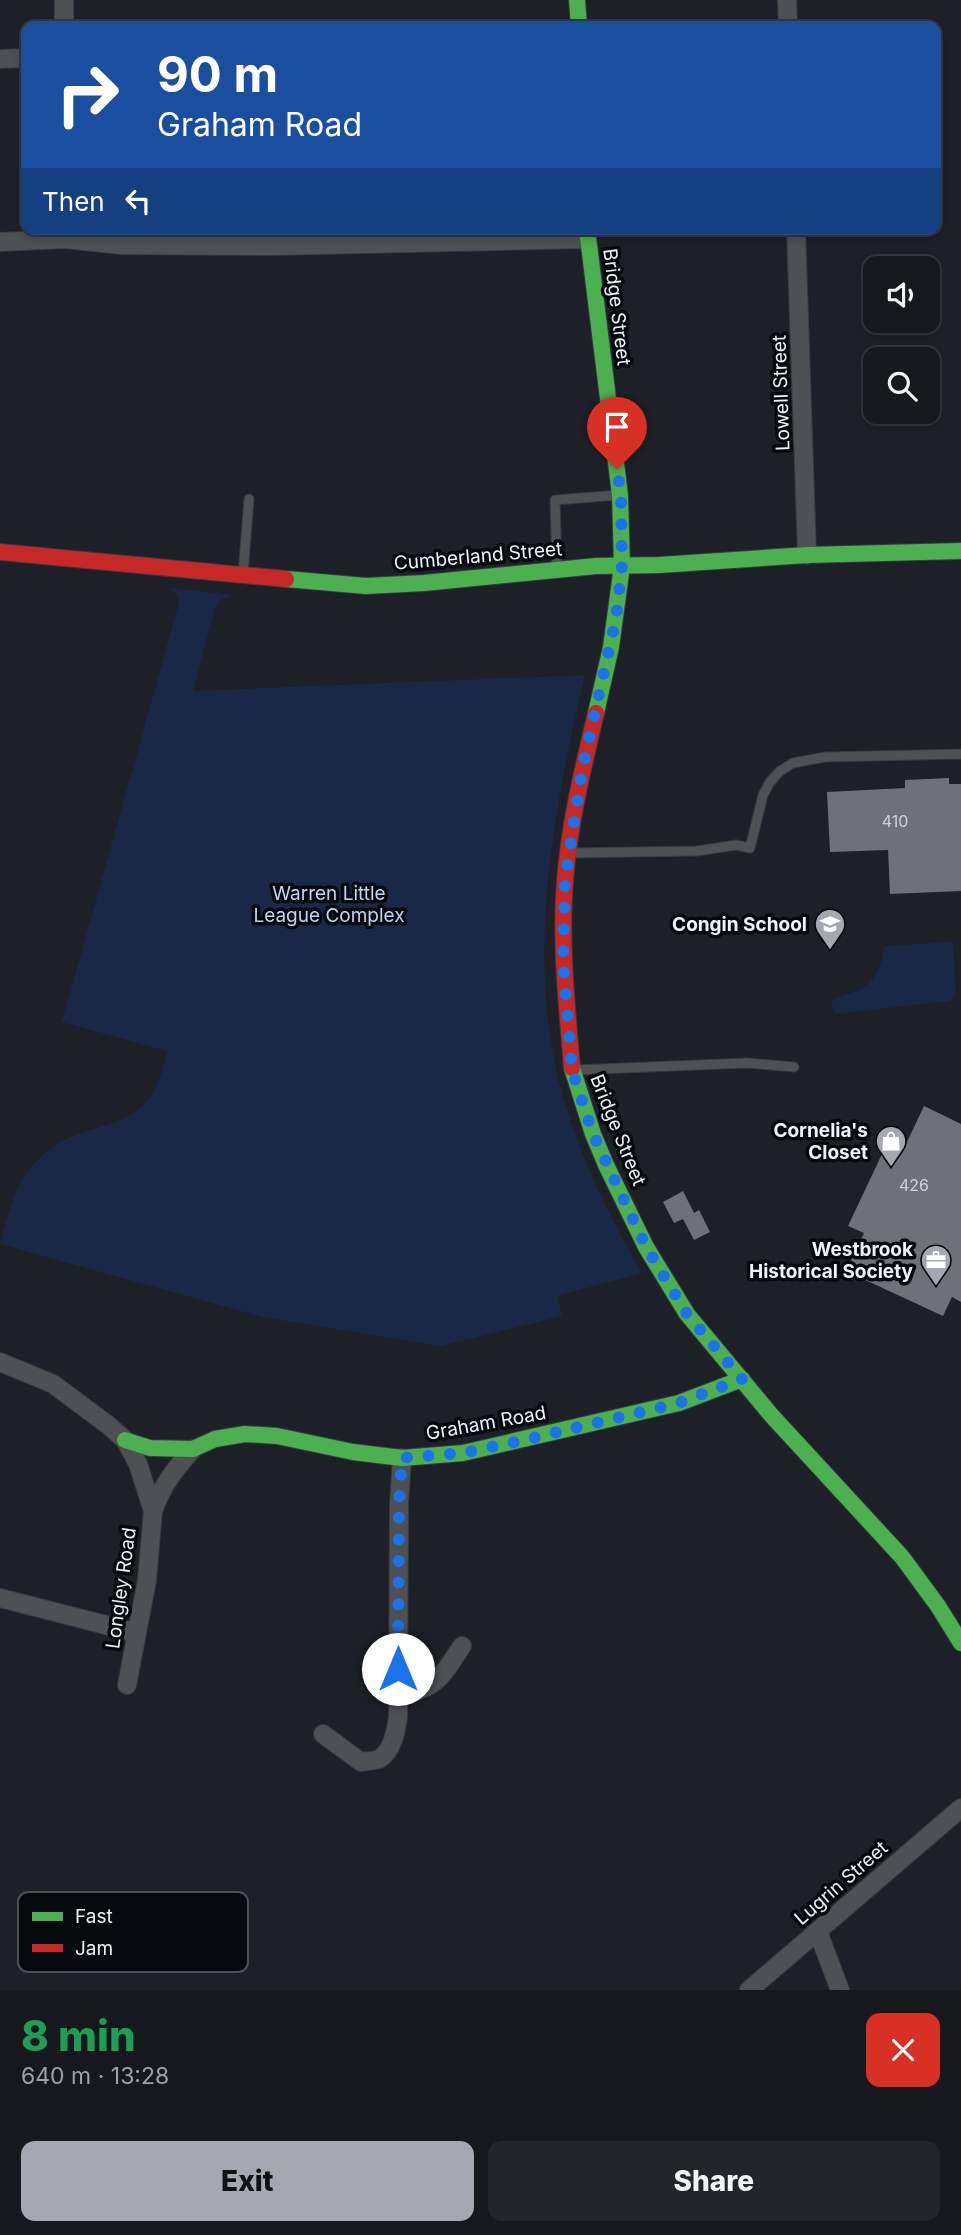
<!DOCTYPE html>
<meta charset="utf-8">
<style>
:root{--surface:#16181d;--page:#23252a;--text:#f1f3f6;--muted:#9ea0a4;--line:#35373b;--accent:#a5a8b1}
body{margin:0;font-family:Inter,sans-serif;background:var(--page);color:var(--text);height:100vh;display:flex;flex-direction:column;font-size:26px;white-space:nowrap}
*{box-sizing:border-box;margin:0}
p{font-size:23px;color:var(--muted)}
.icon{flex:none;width:38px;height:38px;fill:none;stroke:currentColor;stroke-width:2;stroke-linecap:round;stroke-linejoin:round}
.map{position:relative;height:1990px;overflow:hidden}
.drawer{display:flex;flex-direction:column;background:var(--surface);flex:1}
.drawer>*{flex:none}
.banner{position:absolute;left:21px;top:21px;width:920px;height:214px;border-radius:14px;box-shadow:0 4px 10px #0003,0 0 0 2px var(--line);background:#1a4fa0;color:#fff;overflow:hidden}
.buttons{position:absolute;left:863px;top:256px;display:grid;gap:14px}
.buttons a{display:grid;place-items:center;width:77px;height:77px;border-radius:14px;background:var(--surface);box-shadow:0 4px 10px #0003,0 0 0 2px var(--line);font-size:35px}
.pin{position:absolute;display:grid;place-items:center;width:60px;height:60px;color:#fff;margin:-72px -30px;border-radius:50% 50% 50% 0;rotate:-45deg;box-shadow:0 0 7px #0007}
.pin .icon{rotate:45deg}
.me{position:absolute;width:77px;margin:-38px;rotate:0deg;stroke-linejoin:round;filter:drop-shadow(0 0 5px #0008)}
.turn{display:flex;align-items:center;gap:24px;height:147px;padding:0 21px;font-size:32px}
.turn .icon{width:91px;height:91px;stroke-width:2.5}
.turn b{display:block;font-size:49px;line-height:60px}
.then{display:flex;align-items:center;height:66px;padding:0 21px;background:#0003;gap:14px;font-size:26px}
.round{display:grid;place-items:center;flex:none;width:74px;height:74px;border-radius:14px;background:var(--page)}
.headline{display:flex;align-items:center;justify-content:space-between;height:119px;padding:0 21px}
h1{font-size:42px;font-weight:800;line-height:52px;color:#1e9e55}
.button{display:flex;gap:14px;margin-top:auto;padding:14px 21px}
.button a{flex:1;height:80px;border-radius:14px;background:var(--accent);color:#111;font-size:28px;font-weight:800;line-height:80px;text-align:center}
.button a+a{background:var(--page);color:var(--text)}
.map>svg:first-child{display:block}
</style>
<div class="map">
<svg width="961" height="1990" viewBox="0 0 961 1990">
<rect width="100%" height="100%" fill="#1d2027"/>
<!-- green -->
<path fill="#1a2847" d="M169 588 233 595 222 599 215 608 193 691 585 675C557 796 530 928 553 1053 567 1131 602 1204 642 1273L557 1296 562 1316 441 1346 262 1317 0 1244C8 1216 13 1188 33 1165 44 1152 59 1141 76 1135 109 1122 137 1124 156 1087 161 1076 164 1063 167 1051L62 1022 179 603 177 595Z
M953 942 956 995 949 1001 835 1014 831 1002C839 995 847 995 857 991 876 983 882 965 884 946Z"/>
<!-- building -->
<path fill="#6e7177" d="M949 778V784H961V891L890 894 888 850 830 852 827 792 905 788V780Z
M924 1106 961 1124V1302L952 1297 943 1316 846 1271 864 1233 848 1226 890 1137 906 1144Z
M683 1191 694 1213 699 1210 710 1232 694 1240 683 1219 674 1223 663 1202Z"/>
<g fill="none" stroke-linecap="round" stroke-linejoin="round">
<!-- lane casing -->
<g stroke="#373a40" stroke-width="11">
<path id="lane" d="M557 569 555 500 619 495
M243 574 249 499
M571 853 697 851 736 845 750 848 763 795 770 782 780 771 793 763 825 757 961 754
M574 1070 747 1063 794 1067"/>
</g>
<!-- street casing -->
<g stroke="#373a40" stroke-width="20">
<path id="street" d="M64 0V26
M787 0 788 26
M0 59 26 58
M796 229 807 555
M0 242 65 239 122 245 272 246 587 239
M0 1362 53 1384 108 1425 125 1440 138 1464 153 1511 147 1580 127 1685
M153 1511C163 1484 174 1470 193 1449
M0 1598 137 1633
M398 1691C435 1694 443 1674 462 1646
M323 1734 361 1762C366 1761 374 1761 379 1759 393 1751 396 1730 398 1717L399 1504 402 1458
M818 1932 840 1990
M749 1990 961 1808"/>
</g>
<!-- fast casing -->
<g stroke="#373a40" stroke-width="18">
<path id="fast" d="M577 0 579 26
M587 229 620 495 622 566 611 647 596 713
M286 579 366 586 424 583 596 566 659 565 807 555 961 551
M572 1068 593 1134 606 1165 646 1247 687 1314 772 1416 902 1557 938 1606 961 1643
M125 1440 150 1448 193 1449 215 1439 245 1434 277 1436 353 1452 402 1458 463 1453 679 1403 742 1379"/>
</g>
<!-- jam casing -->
<g stroke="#373a40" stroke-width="18">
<path id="jam" d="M0 552 286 579
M572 1068C567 1006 560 944 565 881 569 825 583 768 596 713"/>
</g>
<!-- lane -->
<use href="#lane" stroke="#4e5053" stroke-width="9"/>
<!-- street -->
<use href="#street" stroke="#4e5053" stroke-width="18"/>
<!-- fast -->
<use href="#fast" stroke="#4caf50" stroke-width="16"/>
<!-- jam -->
<use href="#jam" stroke="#c62828" stroke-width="16"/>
</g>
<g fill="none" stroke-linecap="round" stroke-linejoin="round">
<!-- route -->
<path stroke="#1a73e8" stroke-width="12" stroke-dasharray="0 21.6" d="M398 1669 399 1504 402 1458 463 1453 520 1441 679 1403 742 1379 687 1314 646 1247 593 1134 572 1070 563 961 565 880 582 771 616 618 622 566 621 495 617 469"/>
</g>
<!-- icons -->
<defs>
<g id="school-pin" transform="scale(1.575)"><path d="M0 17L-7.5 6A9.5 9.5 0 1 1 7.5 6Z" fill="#a5a8b1" stroke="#06090e"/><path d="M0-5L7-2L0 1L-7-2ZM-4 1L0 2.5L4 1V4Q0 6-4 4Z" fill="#fff"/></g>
<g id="shop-pin" transform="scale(1.575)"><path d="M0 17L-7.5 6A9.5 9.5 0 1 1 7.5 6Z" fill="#a5a8b1" stroke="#06090e"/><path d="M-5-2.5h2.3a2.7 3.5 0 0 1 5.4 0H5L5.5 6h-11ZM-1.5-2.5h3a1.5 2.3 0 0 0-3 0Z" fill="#fff"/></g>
<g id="office-pin" transform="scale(1.575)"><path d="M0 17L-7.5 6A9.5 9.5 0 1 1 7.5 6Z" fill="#a5a8b1" stroke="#06090e"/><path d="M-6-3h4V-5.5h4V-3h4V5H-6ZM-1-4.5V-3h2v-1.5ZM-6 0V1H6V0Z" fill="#fff"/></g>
</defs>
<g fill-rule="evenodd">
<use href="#school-pin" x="830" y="924"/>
<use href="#shop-pin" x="891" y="1141"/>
<use href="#office-pin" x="936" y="1260"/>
</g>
<g text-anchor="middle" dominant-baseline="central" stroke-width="7" stroke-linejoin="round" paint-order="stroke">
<!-- number labels -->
<g font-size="16" fill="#ced2da">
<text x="895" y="821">410</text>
<text x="914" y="1185">426</text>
</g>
<!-- street labels -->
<g font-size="19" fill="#eef2fb" stroke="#06090e">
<text transform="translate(617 307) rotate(83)">Bridge Street</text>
<text transform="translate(781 393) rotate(-92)">Lowell Street</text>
<text transform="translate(478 556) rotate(-5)">Cumberland Street</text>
<text transform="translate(618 1130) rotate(68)">Bridge Street</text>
<text transform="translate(486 1423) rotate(-10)">Graham Road</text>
<text transform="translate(121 1588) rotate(-82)">Longley Road</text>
<text transform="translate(841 1883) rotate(-41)">Lugrin Street</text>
</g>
<!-- park labels -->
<g font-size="19" fill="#c1d2f3" stroke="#06090e">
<text x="329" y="893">Warren Little<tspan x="329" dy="22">League Complex</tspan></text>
</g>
<!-- poi labels -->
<g font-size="19" font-weight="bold" fill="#eef2fb" stroke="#06090e" text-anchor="end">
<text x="807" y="924">Congin School</text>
<text x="868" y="1130">Cornelia's<tspan x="868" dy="22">Closet</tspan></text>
<text x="913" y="1249">Westbrook<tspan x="913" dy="22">Historical Society</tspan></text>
</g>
</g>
<!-- legend -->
<rect x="18" y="1892" width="230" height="80" rx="10" fill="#06090e" stroke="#4c4f55" stroke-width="2"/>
<rect x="32" y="1912" width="31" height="9" fill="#4caf50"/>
<rect x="32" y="1944" width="31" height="8" fill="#c62828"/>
<g font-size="19" fill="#eef2fb">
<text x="75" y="1923">Fast</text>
<text x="75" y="1955">Jam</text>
</g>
</svg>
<div class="buttons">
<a><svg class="icon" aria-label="sound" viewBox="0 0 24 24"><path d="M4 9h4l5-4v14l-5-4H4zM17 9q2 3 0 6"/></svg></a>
<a><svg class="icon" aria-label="search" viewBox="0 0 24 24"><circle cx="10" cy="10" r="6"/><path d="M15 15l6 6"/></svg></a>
</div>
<div class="pin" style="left:617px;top:469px;background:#d93025"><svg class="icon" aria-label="arrive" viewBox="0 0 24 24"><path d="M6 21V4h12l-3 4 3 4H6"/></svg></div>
<svg class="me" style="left:398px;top:1669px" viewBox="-20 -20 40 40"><circle r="19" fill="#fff"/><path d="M0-13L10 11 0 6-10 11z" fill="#1a73e8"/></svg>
<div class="banner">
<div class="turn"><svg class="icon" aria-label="right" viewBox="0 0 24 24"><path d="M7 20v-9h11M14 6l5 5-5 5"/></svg><div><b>90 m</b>Graham Road</div></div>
<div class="then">Then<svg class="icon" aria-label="left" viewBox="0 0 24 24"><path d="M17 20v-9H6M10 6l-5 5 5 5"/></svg></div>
</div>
</div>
<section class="drawer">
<div class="headline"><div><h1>8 min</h1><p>640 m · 13:28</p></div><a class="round" style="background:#d93025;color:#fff"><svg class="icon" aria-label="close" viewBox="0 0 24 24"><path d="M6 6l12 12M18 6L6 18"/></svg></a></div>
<div class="button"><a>Exit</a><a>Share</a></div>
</section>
